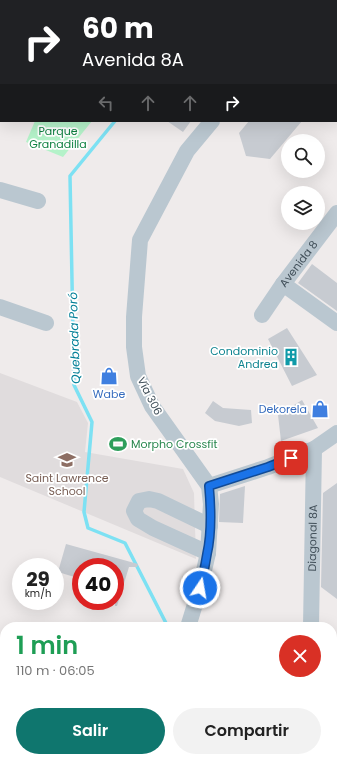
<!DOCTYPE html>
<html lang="es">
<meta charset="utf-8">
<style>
:root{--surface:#fff;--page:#f2f2f2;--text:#222;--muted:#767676;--accent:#0f766e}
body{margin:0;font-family:Poppins,sans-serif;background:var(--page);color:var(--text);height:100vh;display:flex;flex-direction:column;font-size:15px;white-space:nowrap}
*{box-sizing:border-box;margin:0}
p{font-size:13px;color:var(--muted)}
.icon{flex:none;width:22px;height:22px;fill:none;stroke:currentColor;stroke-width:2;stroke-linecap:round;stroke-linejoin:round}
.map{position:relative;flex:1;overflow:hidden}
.details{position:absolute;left:0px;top:622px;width:337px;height:140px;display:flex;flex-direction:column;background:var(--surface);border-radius:16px 16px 0 0;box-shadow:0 4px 16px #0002}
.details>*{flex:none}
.guide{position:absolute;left:0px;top:0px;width:337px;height:122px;box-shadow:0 4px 16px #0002;background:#202124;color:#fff;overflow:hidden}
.buttons{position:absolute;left:281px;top:134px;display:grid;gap:8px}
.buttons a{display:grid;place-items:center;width:44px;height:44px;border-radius:50%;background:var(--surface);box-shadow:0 4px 16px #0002;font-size:20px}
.speed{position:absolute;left:12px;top:558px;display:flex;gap:8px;font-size:20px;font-weight:700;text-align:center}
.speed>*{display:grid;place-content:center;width:52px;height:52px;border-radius:50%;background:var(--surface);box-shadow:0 4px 16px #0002;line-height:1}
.speed small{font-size:10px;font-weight:400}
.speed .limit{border:6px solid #d22;background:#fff;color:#111}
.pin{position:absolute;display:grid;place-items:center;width:34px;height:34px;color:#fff;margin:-17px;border-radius:8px;box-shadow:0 2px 6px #0006}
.me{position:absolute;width:44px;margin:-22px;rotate:12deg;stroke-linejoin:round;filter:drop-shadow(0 0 3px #0008)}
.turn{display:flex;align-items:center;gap:14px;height:84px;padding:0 16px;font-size:18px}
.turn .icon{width:52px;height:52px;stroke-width:2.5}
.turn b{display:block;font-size:28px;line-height:34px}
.lanes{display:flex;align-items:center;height:38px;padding:0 16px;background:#0003;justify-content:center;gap:20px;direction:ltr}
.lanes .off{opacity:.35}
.round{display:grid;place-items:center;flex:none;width:42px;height:42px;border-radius:21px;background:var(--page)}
.summary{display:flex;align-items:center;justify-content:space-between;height:68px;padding:0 16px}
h1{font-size:24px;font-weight:600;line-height:30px;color:#1e9e55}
.button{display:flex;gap:8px;margin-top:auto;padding:8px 16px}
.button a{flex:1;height:46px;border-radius:24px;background:var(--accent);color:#fff;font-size:16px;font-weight:600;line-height:46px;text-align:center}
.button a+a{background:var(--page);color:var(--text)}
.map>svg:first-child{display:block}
</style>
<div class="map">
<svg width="337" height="762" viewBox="0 0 337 762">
<rect width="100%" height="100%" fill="#efebeb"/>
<!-- education -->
<path fill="#e0dcdd" d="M0 373 77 402 88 423 85 452 183 469 194 493 196 559 0 477Z"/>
<!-- green -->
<path fill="#b4f2c9" d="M35 121H92L63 157 26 142Z"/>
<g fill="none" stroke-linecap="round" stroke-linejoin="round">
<!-- stream -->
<path stroke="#7de1f3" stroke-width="3.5" d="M108 0 109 1
M115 121 70 176 74 385 92 422 84 512 88 528 125 543 168 627
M193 762 195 757"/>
</g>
<!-- building -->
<path fill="#c7cbd1" d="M167 121H191L183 132Z
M249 121H302L270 159 246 156 239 133Z
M312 264 337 283V311L298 283Z
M287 328 317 375 292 386 268 339Z
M302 400 318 428 281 441 278 415Z
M213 401 223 408 251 410 252 423 239 426 215 421 205 413Z
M337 483V599L321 587 323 493Z
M245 486 243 523 219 522 220 494Z
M66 544 138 564 137 567H129L117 606H115V567H81V579L58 572Z"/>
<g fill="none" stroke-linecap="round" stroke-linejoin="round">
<!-- minor -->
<g stroke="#bac7d0" stroke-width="16">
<path d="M294 1V0"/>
<path d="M336 52H337"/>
<path d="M0 75 1 76"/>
<path d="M0 190 38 201"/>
<path d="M283 284 337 323"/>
<path d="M0 307 46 323"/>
<path id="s1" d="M262 315 283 284 337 213"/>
<path d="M209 486 268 467 314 449 337 433"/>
<path d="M208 553 153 528 138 519 134 511 139 501 149 499 158 501 210 526"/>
<path d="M188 627 200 588 208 553 211 504 209 486 152 406 138 376 134 347V317L140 240 187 151 212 121"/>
<path id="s2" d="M311 627 314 449"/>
<path d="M311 757 321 762"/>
<path d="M87 762 92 757"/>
</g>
</g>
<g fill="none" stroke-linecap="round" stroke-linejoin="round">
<!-- route casing -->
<g stroke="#114b97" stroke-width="10">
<path id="route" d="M200 588C203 577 205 566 207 554 212 532 211 508 209 486L268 467 291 458"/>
</g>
<!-- route -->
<use href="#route" stroke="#1a73e8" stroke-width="7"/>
</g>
<!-- icons -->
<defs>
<g id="building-bare" transform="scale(1.38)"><path d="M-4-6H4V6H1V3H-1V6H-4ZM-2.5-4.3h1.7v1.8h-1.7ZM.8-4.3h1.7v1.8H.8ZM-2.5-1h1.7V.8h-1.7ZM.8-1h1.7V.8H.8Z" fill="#0f9aa8" stroke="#fff" stroke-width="2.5" paint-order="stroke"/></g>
<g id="shop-bare" transform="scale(1.38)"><path d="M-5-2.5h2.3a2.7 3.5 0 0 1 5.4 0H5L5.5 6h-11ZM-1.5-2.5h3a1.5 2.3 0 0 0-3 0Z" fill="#3f7fe0" stroke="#fff" stroke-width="2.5" paint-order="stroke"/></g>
<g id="stadium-bare" transform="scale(1.38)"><path d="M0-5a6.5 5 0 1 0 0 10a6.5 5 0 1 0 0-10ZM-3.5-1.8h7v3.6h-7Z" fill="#2e9e5b" stroke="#fff" stroke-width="2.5" paint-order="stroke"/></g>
<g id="school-bare" transform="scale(1.38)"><path d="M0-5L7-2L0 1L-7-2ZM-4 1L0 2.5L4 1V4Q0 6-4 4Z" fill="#8d6e63" stroke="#fff" stroke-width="2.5" paint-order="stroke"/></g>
</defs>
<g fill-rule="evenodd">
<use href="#building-bare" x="291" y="357"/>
<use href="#shop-bare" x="109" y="376"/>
<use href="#shop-bare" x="320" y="409"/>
<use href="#stadium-bare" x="118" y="444"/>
<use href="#school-bare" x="67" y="460"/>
</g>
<g text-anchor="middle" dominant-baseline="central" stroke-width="3.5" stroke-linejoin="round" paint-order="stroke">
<!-- park labels -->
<g font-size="11" fill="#0e8141" stroke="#fff">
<text x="58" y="131">Parque<tspan x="58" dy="13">Granadilla</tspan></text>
</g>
<!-- street labels -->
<g font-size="11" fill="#42505a" stroke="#fff">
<text stroke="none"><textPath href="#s1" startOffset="63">Avenida 8</textPath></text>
<text transform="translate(150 396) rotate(63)">Vía 306</text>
<text stroke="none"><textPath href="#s2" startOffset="89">Diagonal 8A</textPath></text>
</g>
<!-- culture labels -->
<g font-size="11" fill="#0d838f" stroke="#fff" text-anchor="end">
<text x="278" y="351">Condominio<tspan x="278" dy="13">Andrea</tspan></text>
</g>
<!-- shop labels -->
<g font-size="11" fill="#366cbe" stroke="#fff">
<text x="109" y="394">Wabe</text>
<text x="307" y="409" text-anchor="end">Dekorela</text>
</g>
<!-- leisure labels -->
<g font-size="11" fill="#27864d" stroke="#fff" text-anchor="start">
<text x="131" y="444">Morpho Crossfit</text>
</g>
<!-- education labels -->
<g font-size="11" fill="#785e54" stroke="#fff">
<text x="67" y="478">Saint Lawrence<tspan x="67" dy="13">School</tspan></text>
</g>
<!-- water labels -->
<g font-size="12" font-style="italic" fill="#038098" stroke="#fff">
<text transform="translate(74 338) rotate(-92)">Quebrada Poró</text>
</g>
</g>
</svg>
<div class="buttons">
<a><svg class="icon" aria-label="search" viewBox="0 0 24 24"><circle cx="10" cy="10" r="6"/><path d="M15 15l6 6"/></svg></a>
<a><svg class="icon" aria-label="layers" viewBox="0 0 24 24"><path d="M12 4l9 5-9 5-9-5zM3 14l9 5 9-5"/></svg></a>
</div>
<div class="speed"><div>29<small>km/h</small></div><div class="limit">40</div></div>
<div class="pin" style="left:291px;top:458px;background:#d93025"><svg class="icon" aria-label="arrive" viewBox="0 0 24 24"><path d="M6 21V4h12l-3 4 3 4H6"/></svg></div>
<svg class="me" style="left:200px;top:588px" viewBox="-20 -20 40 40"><circle r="17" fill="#1a73e8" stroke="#fff" stroke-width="3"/><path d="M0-11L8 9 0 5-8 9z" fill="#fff"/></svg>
<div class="guide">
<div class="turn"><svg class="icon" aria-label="right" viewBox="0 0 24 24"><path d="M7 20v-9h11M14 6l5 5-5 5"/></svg><div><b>60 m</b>Avenida 8A</div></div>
<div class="lanes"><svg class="icon off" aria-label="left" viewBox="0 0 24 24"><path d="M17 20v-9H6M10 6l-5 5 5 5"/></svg><svg class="icon off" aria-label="ahead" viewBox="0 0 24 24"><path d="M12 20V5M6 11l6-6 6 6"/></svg><svg class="icon off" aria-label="ahead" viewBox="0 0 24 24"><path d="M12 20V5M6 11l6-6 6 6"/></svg><svg class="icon" aria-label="right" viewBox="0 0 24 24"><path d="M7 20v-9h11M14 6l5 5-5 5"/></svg></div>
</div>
<section class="details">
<div class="summary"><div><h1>1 min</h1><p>110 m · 06:05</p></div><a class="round" style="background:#d93025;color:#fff"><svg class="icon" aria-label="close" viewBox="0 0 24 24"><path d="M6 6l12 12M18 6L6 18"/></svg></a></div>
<div class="button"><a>Salir</a><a>Compartir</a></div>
</section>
</div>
